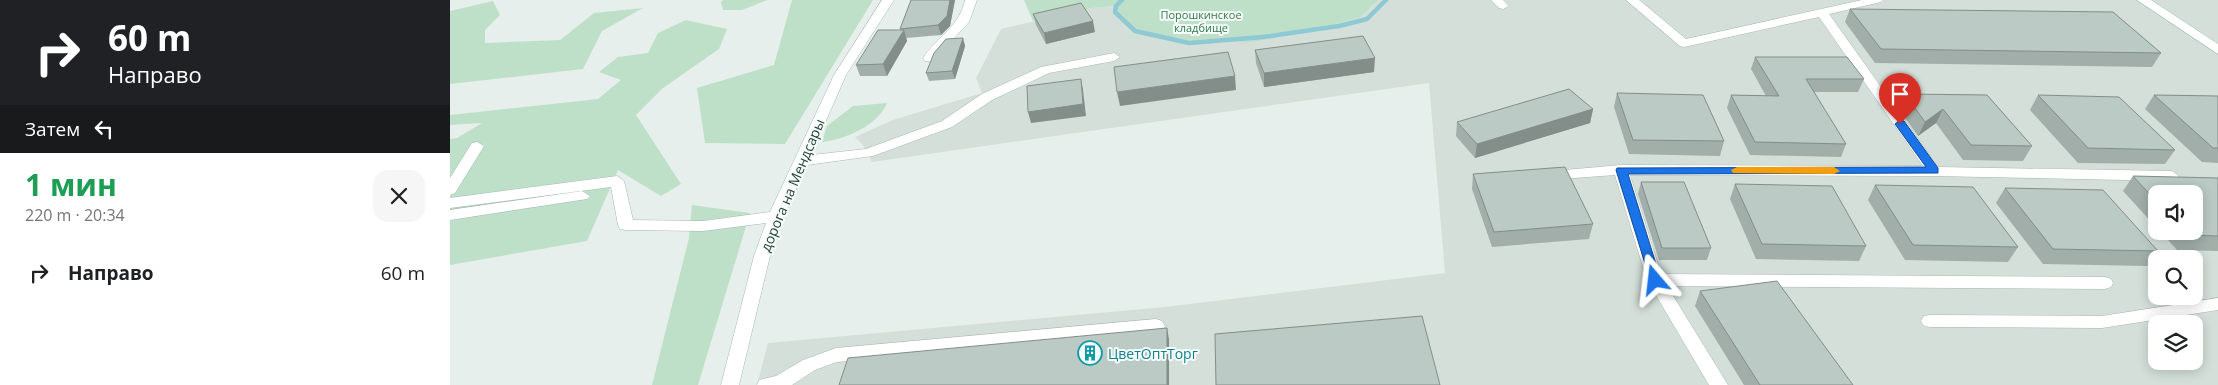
<!DOCTYPE html>
<html lang="ru">
<meta charset="utf-8">
<style>
:root{--surface:#fff;--page:#f6f6f6;--text:#202124;--muted:#757577}
body{margin:0;font-family:"Open Sans",sans-serif;background:var(--page);color:var(--text);height:100vh;display:flex;flex-direction:column;font-size:19px;white-space:nowrap}
*{box-sizing:border-box;margin:0}
p{font-size:16px;color:var(--muted)}
.icon{flex:none;width:28px;height:28px;fill:none;stroke:currentColor;stroke-width:2;stroke-linecap:round;stroke-linejoin:round}
.map{position:relative;flex:1;overflow:hidden}
.side{display:flex;flex-direction:column;background:var(--surface);width:450px}
.side>*{flex:none}
.top-card{background:#202124;color:#fff;overflow:hidden}
.fabs{position:absolute;left:1698px;top:185px;display:grid;gap:10px}
.fabs a{display:grid;place-items:center;width:55px;height:55px;border-radius:10px;background:var(--surface);box-shadow:0 2px 12px #0003;font-size:25px}
.pin{position:absolute;display:grid;place-items:center;width:42px;height:42px;color:#fff;margin:-51px -21px;border-radius:50% 50% 50% 0;rotate:-45deg;box-shadow:0 0 5px #0007}
.pin .icon{rotate:45deg}
.me{position:absolute;width:55px;margin:-28px;rotate:343deg;stroke-linejoin:round;filter:drop-shadow(0 0 4px #0008)}
.turn{display:flex;align-items:center;gap:18px;height:105px;padding:0 25px;font-size:22px}
.turn .icon{width:65px;height:65px;stroke-width:2.5}
.turn b{display:block;font-size:35px;line-height:42px}
.then{display:flex;align-items:center;height:48px;padding:0 25px;background:#0003;gap:10px;font-size:19px}
.round{display:grid;place-items:center;flex:none;width:52px;height:52px;border-radius:15px;background:var(--page)}
.overview{display:flex;align-items:center;justify-content:space-between;height:85px;padding:0 25px}
h1{font-size:30px;font-weight:700;line-height:38px;color:#1e9e55}
ul{padding:0;list-style:none}
li{display:flex;align-items:center;gap:15px;height:70px;padding:0 25px}
li div{flex:1}
li b{display:block;font-size:19px}
li em{font-style:normal}
main{display:flex;flex:1;min-height:0}
.map>svg:first-child{display:block}
</style>
<main>
<section class="side">
<div class="top-card">
<div class="turn"><svg class="icon" aria-label="right" viewBox="0 0 24 24"><path d="M7 20v-9h11M14 6l5 5-5 5"/></svg><div><b>60 m</b>Направо</div></div>
<div class="then">Затем<svg class="icon" aria-label="left" viewBox="0 0 24 24"><path d="M17 20v-9H6M10 6l-5 5 5 5"/></svg></div>
</div>
<div class="overview"><div><h1>1 мин</h1><p>220 m · 20:34</p></div><a class="round"><svg class="icon" aria-label="close" viewBox="0 0 24 24"><path d="M6 6l12 12M18 6L6 18"/></svg></a></div>
<ul>
<li><svg class="icon" aria-label="right" viewBox="0 0 24 24"><path d="M7 20v-9h11M14 6l5 5-5 5"/></svg><div><b>Направо</b></div><em>60 m</em></li>
</ul>
</section>
<div class="map">
<svg width="1768" height="385" viewBox="0 0 1768 385">
<rect width="100%" height="100%" fill="#e6efeb"/>
<!-- built -->
<path fill="#d4dfda" fill-rule="evenodd" d="M928 0H1768V385H307L318 343 715 307 995 273 979 83 422 162 413 145 405 137 443 120 532 93 526 78 551 29 642 8 666 6 803 42 855 33 911 17ZM1706 194H1744V231H1706ZM1706 259H1744V296H1706ZM1706 324H1744V361H1706Z"/>
<!-- green -->
<path fill="#bfe0c8" d="M273 0H317L292 10H273L271 2Z
M342 0H423L335 144 255 143 247 88 324 65Z
M574 0H928L911 17 855 33 803 42 744 41 702 35 674 23 666 6 642 8 583 21Z
M43 1 50 15 35 30V43L110 40 144 13 193 8 152 31 133 69 0 84V11Z
M236 20 277 29 269 49 213 88 186 115 231 184 211 196 168 170 137 241 0 265V139L7 138 32 123 0 125V115L148 99 171 80 149 72 168 57 198 53 208 33Z
M437 103C427 126 396 139 372 142L377 126 403 106Z
M242 205 300 213 248 385H202L239 238Z"/>
<g fill="none" stroke-linecap="round" stroke-linejoin="round">
<!-- stream -->
<path stroke="#8ec9d4" stroke-width="4.5" d="M672 0 666 6 665 12 685 31 739 43 813 37 889 26 917 19 936 0"/>
<!-- minor casing -->
<g stroke="#a8b8b2" stroke-width="1">
<path id="minor" d="M432 0H444L396 75 361 155 416 149 492 121 532 94 591 67 664 53 670 57 664 61 599 73 542 100 502 127 423 156 357 165 334 216 320 256 289 385H271L304 256 316 223 253 231 176 230 170 229 168 225 161 187 0 208V198L167 176 174 181 183 220 253 221 320 212 384 75Z
M515 0H527L519 22 483 61H475L473 58C487 37 510 26 515 0Z
M1041 0H1053L1059 6 1053 9 1049 8Z
M1176 0H1189L1236 39 1412 0H1433L1431 2 1379 14 1488 167 1722 171 1729 176 1722 181 1484 176 1180 175 1211 274 1655 277 1661 279 1663 283 1661 287 1655 289 1217 286 1278 385H1259L1197 280 1165 175 1097 180 1092 178 1090 175 1092 172 1171 165 1473 166 1369 17 1234 47 1230 46Z
M1687 0H1701L1768 44V54Z
M27 142 34 146 5 193 0 195V178L22 143Z
M132 191 140 196 137 199 0 220V210Z
M1768 298V310L1652 328 1480 327 1474 326 1471 321 1474 316 1480 315 1652 316Z
M706 319 712 321 715 326 712 331 706 333 387 362 365 370 342 385H307L309 380 326 376 353 360 386 348Z"/>
</g>
<!-- minor -->
<use href="#minor" fill="#fff" fill-rule="evenodd"/>
</g>
<!-- wall -->
<path fill="#a1aea9" d="M461 0H505L500 26 491 35 456 38 457 41 437 76H410L406 65 451 30 450 29Z
M1400 9 1711 53 1702 67 1425 63 1395 22Z
M583 14 645 32 596 44 586 25Z
M513 38 515 46 505 79 479 81 476 73Z
M805 50 924 72 814 87 806 63Z
M1305 57 1414 79 1408 92H1364L1396 144 1391 157 1300 155 1277 108 1281 95 1316 96 1301 69Z
M1167 93 1274 141 1270 156 1179 154 1164 107Z
M1455 94 1537 95 1582 146 1573 161 1513 160 1486 123 1468 136 1448 108Z
M1588 95 1725 150 1715 164 1628 163 1580 110Z
M1704 95 1768 96V163L1752 162 1695 109Z
M1143 109 1140 123 1025 158 1006 136 1007 122Z
M1023 174 1143 224 1139 239 1042 247 1022 189Z
M1683 176 1768 178V251L1727 250 1710 231H1744L1706 194V227L1673 191Z
M1191 182 1261 248 1257 260H1209L1188 194Z
M1285 184 1416 246 1409 261 1306 259 1280 199Z
M1425 185 1568 247 1558 262 1455 260 1418 200Z
M1555 188 1708 251 1697 266 1593 264 1546 203Z
M1250 291 1403 385H1294L1245 306Z"/>
<!-- shaded-wall -->
<path fill="#838d89" d="M500 0H505L500 26 491 35 488 25Z
M643 21 645 32 596 44 594 33Z
M454 30 457 41 437 76 433 64Z
M513 38 515 46 505 79 502 71Z
M925 58 924 72 814 87V73Z
M785 76 786 90 670 106 667 92Z
M631 79 633 90 636 116 581 123 578 112Z
M1143 109 1140 123 1025 158 1027 144Z
M1493 109 1486 123 1468 136 1475 122Z
M717 328 719 339V385H717Z"/>
<!-- building -->
<path fill="#bbcac4" stroke="#838d89" d="M461 0H500L497 16 488 25 450 29Z
M631 3 643 21 594 33 583 14Z
M1400 9 1663 12 1711 53 1431 49Z
M428 30H454L433 64 406 65Z
M913 36 925 58 814 73 805 50Z
M513 38 502 71 476 73 484 53 496 39Z
M778 52 785 76 667 92 664 67Z
M1305 57H1397L1414 79H1356L1396 144 1305 142 1281 95 1329 96Z
M631 79 633 104 578 112 577 86Z
M1119 89 1143 109 1027 144 1007 122Z
M1167 93 1253 95 1274 141 1183 140Z
M1455 94 1537 95 1582 146 1521 145 1493 109 1475 122Z
M1588 95 1669 97 1725 150 1638 148Z
M1704 95 1768 96V148H1763Z
M1115 167 1143 224 1044 232 1023 174Z
M1683 176 1768 178V236L1739 235 1736 231H1744V194H1706V201Z
M1191 182H1234L1261 248H1212Z
M1285 184 1382 186 1416 246 1312 244Z
M1425 185 1523 187 1568 247 1463 245Z
M1555 188 1653 190 1708 251 1603 249Z
M1327 281 1403 385H1310L1250 291Z
M972 316 990 385H766L765 334Z
M717 328V385H389L398 358Z"/>
<!-- route -->
<path fill="#1a73e8" stroke="#114b97" d="M1450 120 1454 121 1488 168V173L1178 174 1211 280 1209 283H1201L1166 170 1167 168 1476 167 1445 124Z"/>
<!-- slow -->
<path fill="#f59e0b" d="M1287 167H1384L1390 171 1384 174 1283 173 1281 170Z"/>
<!-- icons -->
<defs>
<g id="building-ring" transform="scale(1.25)"><circle r="9.5" fill="#f7fbf9" stroke="#0f9aa8" stroke-width="1.5"/><path d="M-4-6H4V6H1V3H-1V6H-4ZM-2.5-4.3h1.7v1.8h-1.7ZM.8-4.3h1.7v1.8H.8ZM-2.5-1h1.7V.8h-1.7ZM.8-1h1.7V.8H.8Z" fill="#0f9aa8"/></g>
</defs>
<g fill-rule="evenodd">
<use href="#building-ring" x="640" y="353"/>
</g>
<g text-anchor="middle" dominant-baseline="central" stroke-width="4" stroke-linejoin="round" paint-order="stroke">
<!-- far-park labels -->
<g font-size="11" fill="#2d7a4b" stroke="#f7fbf9">
<text x="751" y="14">Порошкинское<tspan x="751" dy="13">кладбище</tspan></text>
</g>
<!-- street labels -->
<g font-size="14" fill="#24423a" stroke="#f7fbf9">
<text transform="translate(342 185) rotate(-67)">дорога на Мендсары</text>
</g>
<!-- culture labels -->
<g font-size="14" fill="#0d838f" stroke="#f7fbf9" text-anchor="start">
<text x="658" y="353">ЦветОптТорг</text>
</g>
</g>
</svg>
<div class="fabs">
<a><svg class="icon" aria-label="sound" viewBox="0 0 24 24"><path d="M4 9h4l5-4v14l-5-4H4zM17 9q2 3 0 6"/></svg></a>
<a><svg class="icon" aria-label="search" viewBox="0 0 24 24"><circle cx="10" cy="10" r="6"/><path d="M15 15l6 6"/></svg></a>
<a><svg class="icon" aria-label="layers" viewBox="0 0 24 24"><path d="M12 4l9 5-9 5-9-5zM3 14l9 5 9-5"/></svg></a>
</div>
<div class="pin" style="left:1450px;top:124px;background:#d93025"><svg class="icon" aria-label="arrive" viewBox="0 0 24 24"><path d="M6 21V4h12l-3 4 3 4H6"/></svg></div>
<svg class="me" style="left:1205px;top:280px" viewBox="-20 -20 40 40"><path d="M0-17L14 15 0 8-14 15z" fill="#1a73e8" stroke="#fff" stroke-width="4"/></svg>
</div>
</main>
